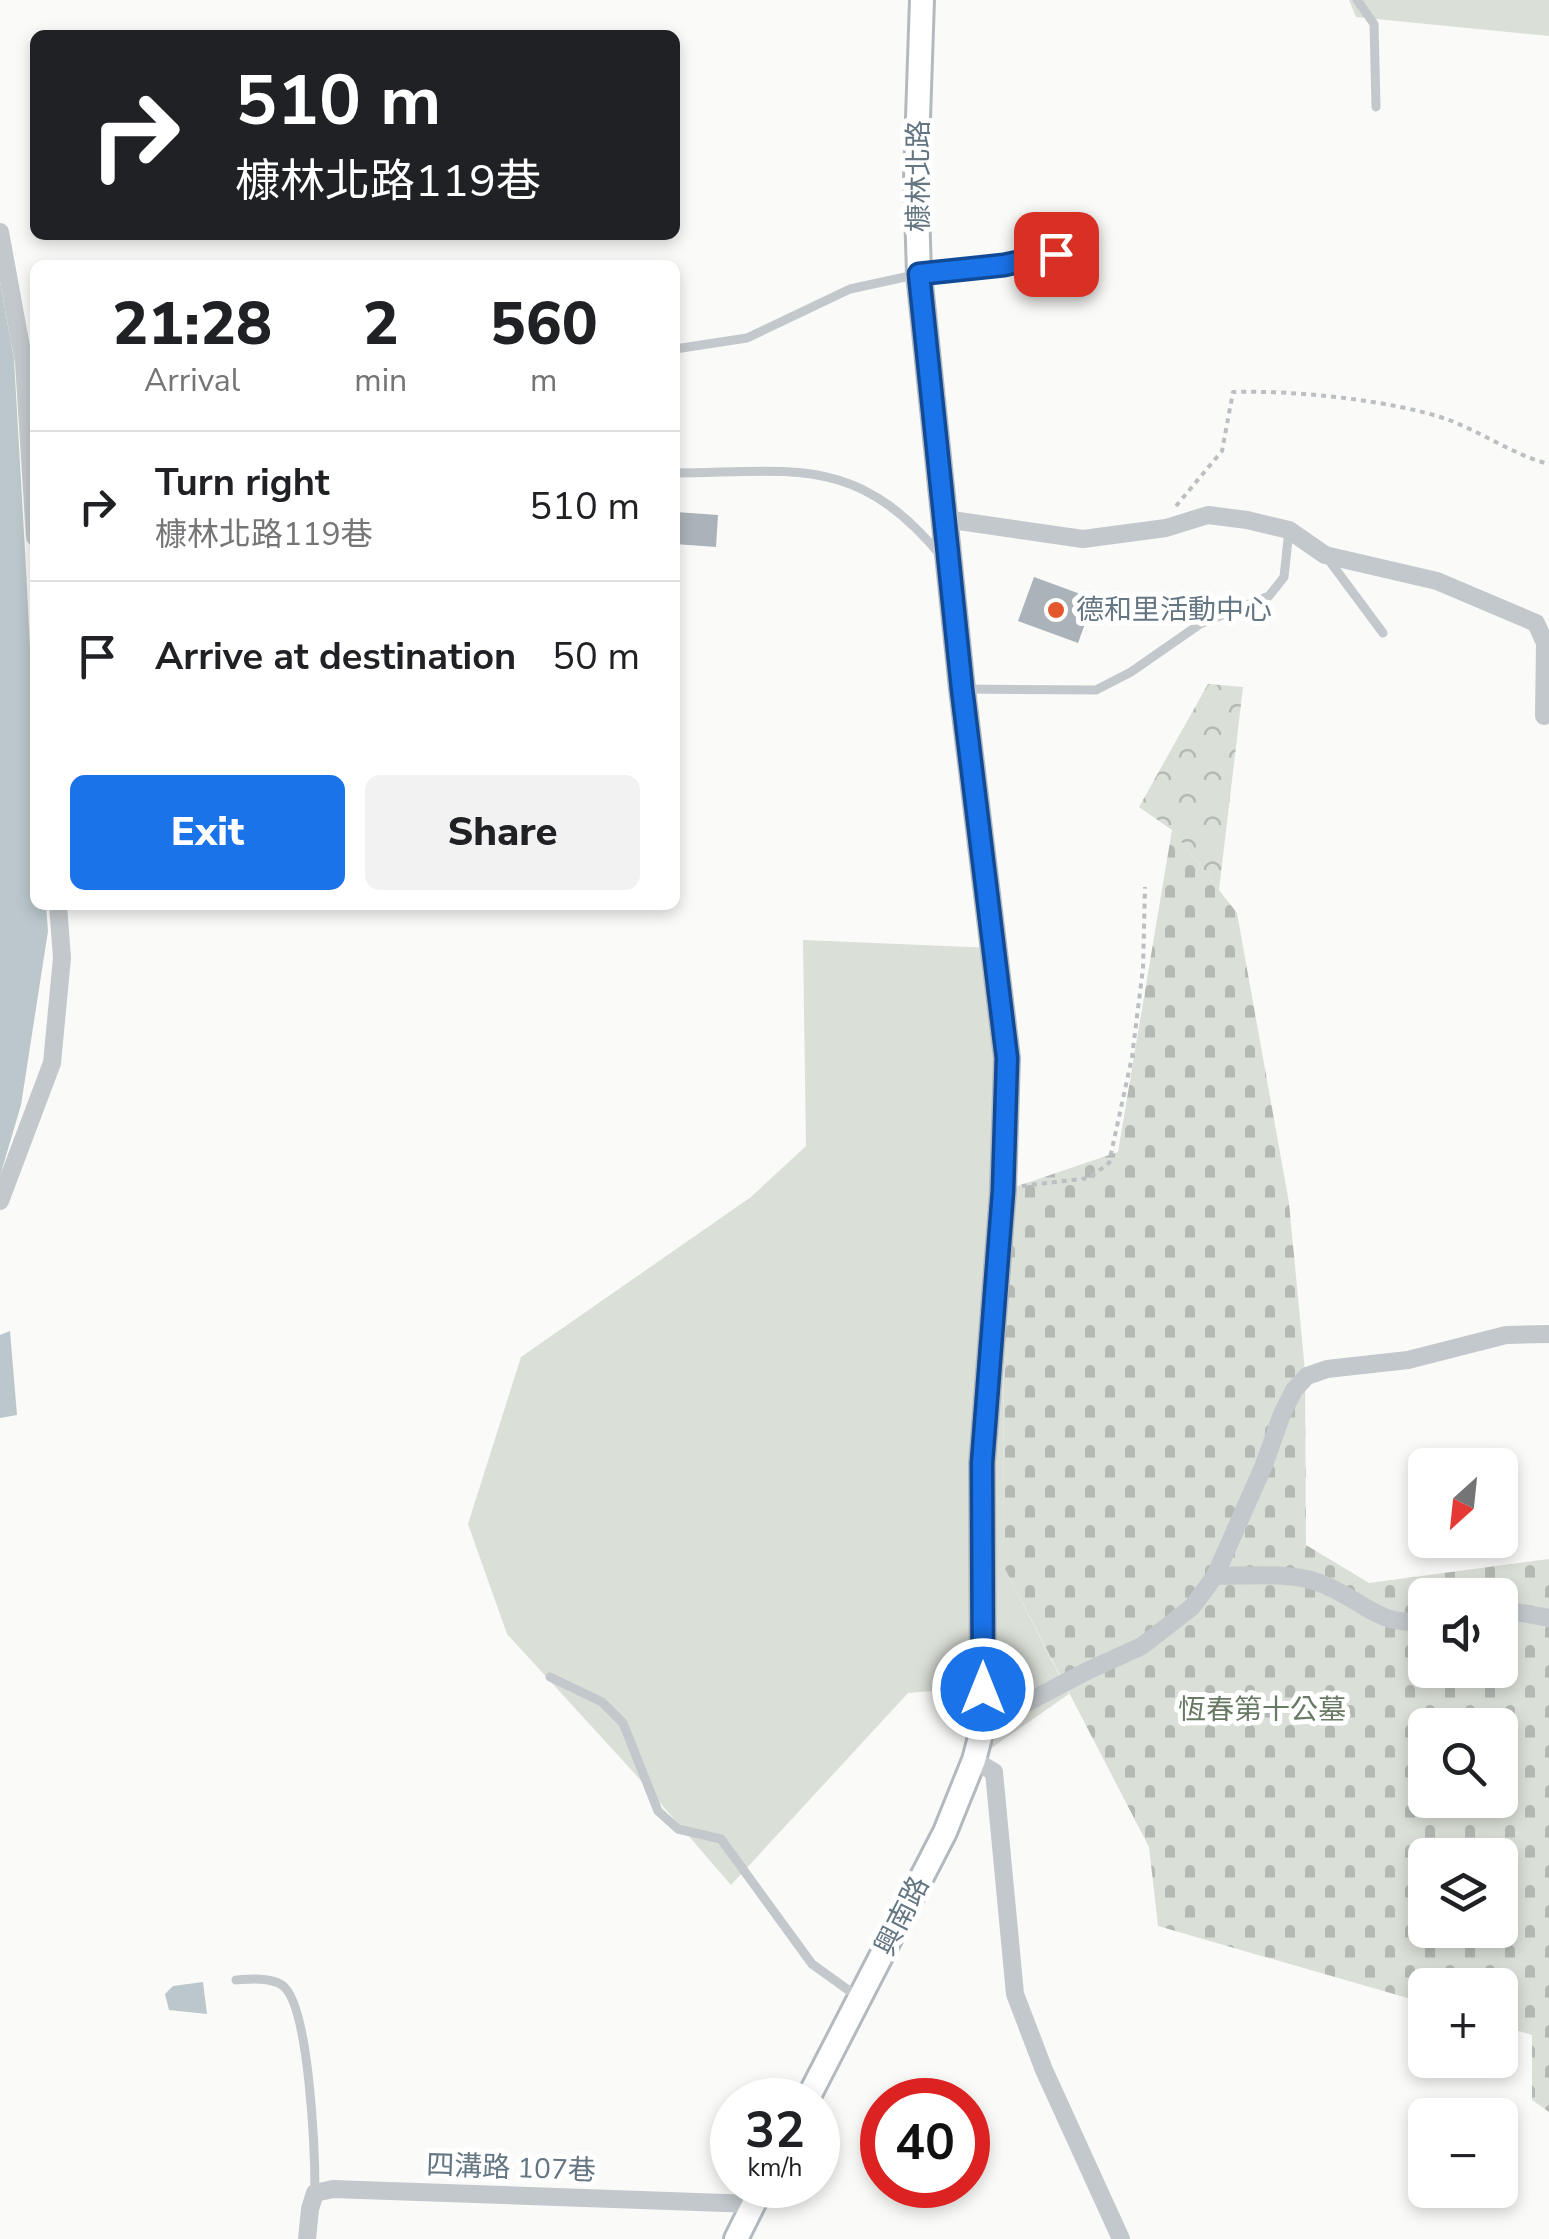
<!DOCTYPE html>
<meta charset="utf-8">
<style>
:root{--surface:#fff;--page:#f2f2f2;--text:#202124;--muted:#757577;--line:#e0e0e0;--accent:#1a73e8}
body{margin:0;font-family:"Nunito Sans","Noto Sans TC",sans-serif;background:var(--page);color:var(--text);height:100vh;display:flex;flex-direction:column;font-size:38px;white-space:nowrap}
*{box-sizing:border-box;margin:0}
p{font-size:32px;color:var(--muted)}
.icon{flex:none;width:55px;height:55px;fill:none;stroke:currentColor;stroke-width:2;stroke-linecap:round;stroke-linejoin:round}
.map{position:relative;flex:1;overflow:hidden}
.panel{position:absolute;left:30px;top:260px;width:650px;height:650px;display:flex;flex-direction:column;background:var(--surface);border-radius:15px;box-shadow:0 5px 15px #0003}
.panel>*{flex:none}
.guide{position:absolute;left:30px;top:30px;width:650px;height:210px;border-radius:15px;box-shadow:0 5px 15px #0003;background:#202124;color:#fff;overflow:hidden}
.needle{width:65px;rotate:207deg}
.buttons{position:absolute;left:1408px;top:1448px;display:grid;gap:20px}
.buttons a{display:grid;place-items:center;width:110px;height:110px;border-radius:15px;background:var(--surface);box-shadow:0 5px 15px #0003;font-size:50px}
.speed{position:absolute;left:710px;top:2078px;display:flex;gap:20px;font-size:50px;font-weight:700;text-align:center}
.speed>*{display:grid;place-content:center;width:130px;height:130px;border-radius:50%;background:var(--surface);box-shadow:0 5px 15px #0003;line-height:1}
.speed small{font-size:25px;font-weight:400}
.speed .limit{border:15px solid #d22;background:#fff;color:#111}
.pin{position:absolute;display:grid;place-items:center;width:85px;height:85px;color:#fff;margin:-42px;border-radius:20px;box-shadow:0 5px 15px #0006}
.me{position:absolute;width:110px;margin:-55px;rotate:0deg;stroke-linejoin:round;filter:drop-shadow(0 0 8px #0008)}
.turn{display:flex;align-items:center;gap:35px;height:210px;padding:0 40px;font-size:45px}
.turn .icon{width:130px;height:130px;stroke-width:2.5}
.turn b{display:block;font-size:70px;line-height:85px}
.eta{display:flex;justify-content:space-evenly;align-items:center;height:170px;text-align:center}
.eta b{font-size:60px;font-weight:800;line-height:70px}
.primary-button{display:flex;gap:20px;margin-top:auto;padding:20px 40px}
.primary-button a{flex:1;height:115px;border-radius:15px;background:var(--accent);color:#fff;font-size:40px;font-weight:800;line-height:115px;text-align:center}
.primary-button a+a{background:var(--page);color:var(--text)}
ul{padding:0;list-style:none}
li{display:flex;align-items:center;gap:30px;height:150px;padding:0 40px;border-top:2px solid var(--line)}
li div{flex:1}
li b{display:block;font-size:38px}
li em{font-style:normal}
.map>svg:first-child{display:block}
</style>
<div class="map">
<svg width="1549" height="2239" viewBox="0 0 1549 2239">
<defs>
<pattern id="forest-crowns" width="20" height="18" patternUnits="userSpaceOnUse" patternTransform="scale(2.5)"><rect width="20" height="18" fill="#dadfd7"/><path d="M2 6a3 3 0 1 1 6 0M12 15a3 3 0 1 1 6 0" fill="none" stroke="#b4b9b4"/></pattern>
<pattern id="cemetery-stones" width="16" height="16" patternUnits="userSpaceOnUse" patternTransform="scale(2.5)"><rect width="16" height="16" fill="#dadfd7"/><path d="M2 7V4a2 2 0 0 1 4 0v3zM10 15v-3a2 2 0 0 1 4 0v3z" fill="#b4b9b4"/></pattern>
</defs>
<rect width="100%" height="100%" fill="#fafaf8"/>
<!-- green -->
<path fill="#dadfd7" d="M1349 0H1549V36L1356 17Z
M803 940 993 948 1003 1191 1004 1567 1069 1694 974 1760 979 1687 908 1693 731 1885 636 1775 507 1634 468 1524 521 1357 751 1197 806 1146Z"/>
<!-- forest -->
<path fill="url(#forest-crowns)" d="M1208 684 1243 687 1219 890 1172 830 1139 807Z"/>
<!-- cemetery -->
<path fill="url(#cemetery-stones)" fill-rule="evenodd" d="M1172 830 1237 913 1289 1203 1305 1371 1306 1545 1369 1583 1549 1559V2112L1532 2100V2035L1500 2025V1985H1425V2003L1158 1926 1149 1847 1004 1567 1003 1191 1118 1152ZM1425 1595H1500V1670H1425ZM1425 1725H1500V1800H1425ZM1425 1855H1500V1930H1425Z"/>
<!-- water -->
<path fill="#bbc7cb" d="M0 282 14 359 26 569 35 746V905H46L48 931 21 1105 0 1176Z
M10 1331 17 1415 0 1418V1335Z
M203 1982 207 2014 169 2010 165 1994 173 1986Z"/>
<!-- building -->
<path fill="#aab3b9" d="M676 512 718 515 716 547 675 544Z
M1034 577 1094 599 1078 643 1018 621Z"/>
<g fill="none" stroke-linecap="round" stroke-linejoin="round">
<!-- secondary casing -->
<g stroke="#b3babf" stroke-width="28">
<path id="secondary" d="M807 2100 945 1832 974 1760 983 1726 982 1463 1003 1191 1007 1058 962 689 919 274 916 177 922 0
M736 2239 763 2185"/>
</g>
<!-- path -->
<path stroke="#bbbfc2" stroke-width="4" stroke-dasharray="5 5" stroke-linecap="butt" d="M1176 506 1222 451 1233 392C1292 390 1393 400 1449 420 1483 433 1514 455 1549 464
M1022 1186 1089 1178 1109 1163 1132 1057 1143 968 1145 887"/>
<!-- lane -->
<path stroke="#c3c8cc" stroke-width="9" d="M1357 0 1374 24 1376 107
M675 349 747 338 850 289 919 274 1004 265 1056 254 1088 267
M675 473C796 472 857 454 942 557
M1328 559 1383 633
M962 689 1096 690 1131 672 1200 624 1269 596 1284 577 1289 530
M550 1677 602 1702 623 1723 658 1811 678 1829 721 1839 812 1964 858 1997
M236 1980C249 1979 270 1977 282 1985 310 2004 315 2157 315 2193"/>
<!-- street -->
<path stroke="#c3c8cc" stroke-width="18" d="M0 232 24 363 35 537
M945 519 1083 539 1166 528 1208 515 1247 520 1289 530 1325 555 1437 581 1536 623 1545 643 1544 716
M0 1201 52 1063 62 958 58 905
M1215 1576C1247 1576 1287 1572 1317 1582 1359 1596 1377 1628 1425 1621
M1500 1613 1516 1612 1549 1618
M983 1726 1087 1671 1142 1646 1192 1607 1215 1576 1264 1465 1282 1414 1294 1390 1307 1376 1327 1369 1408 1360 1506 1335 1549 1334
M974 1760 994 1772 1015 1994 1044 2070 1121 2239
M307 2239 310 2209 315 2193 333 2189 753 2204"/>
<!-- secondary -->
<use href="#secondary" stroke="#fff" stroke-width="22"/>
</g>
<g fill="none" stroke-linecap="round" stroke-linejoin="round">
<!-- route casing -->
<g stroke="#114b97" stroke-width="25">
<path id="route" d="M983 1689 982 1463 1003 1191 1007 1058 962 689 919 274 1004 265 1056 254"/>
</g>
<!-- route -->
<use href="#route" stroke="#1a73e8" stroke-width="18"/>
</g>
<!-- markers -->
<circle fill="#e4572e" stroke="#fff" stroke-width="4" cx="1056" cy="610" r="10"/>
<g text-anchor="middle" dominant-baseline="central" stroke-width="10" stroke-linejoin="round" paint-order="stroke">
<!-- street labels -->
<g font-size="28" fill="#657683" stroke="#fff">
<text transform="translate(919 176) rotate(-90)">槺林北路</text>
<text transform="translate(902 1916) rotate(-63)">興南路</text>
<text transform="translate(511 2168) rotate(2)">四溝路 107巷</text>
</g>
<!-- poi labels -->
<g font-size="28" fill="#657683" stroke="#fff" text-anchor="start">
<text x="1076" y="610">德和里活動中心</text>
</g>
<!-- park labels -->
<g font-size="28" fill="#687a64" stroke="#fff">
<text x="1262" y="1710">恆春第十公墓</text>
</g>
</g>
</svg>
<div class="buttons">
<a><svg class="needle" viewBox="-14 -14 28 28"><path d="M0-13l5 13h-10z" fill="#e53935"/><path d="M0 13l5-13h-10z" fill="#757577"/></svg></a>
<a><svg class="icon" aria-label="sound" viewBox="0 0 24 24"><path d="M4 9h4l5-4v14l-5-4H4zM17 9q2 3 0 6"/></svg></a>
<a><svg class="icon" aria-label="search" viewBox="0 0 24 24"><circle cx="10" cy="10" r="6"/><path d="M15 15l6 6"/></svg></a>
<a><svg class="icon" aria-label="layers" viewBox="0 0 24 24"><path d="M12 4l9 5-9 5-9-5zM3 14l9 5 9-5"/></svg></a>
<a>+</a>
<a>−</a>
</div>
<div class="speed"><div>32<small>km/h</small></div><div class="limit">40</div></div>
<div class="pin" style="left:1056px;top:254px;background:#d93025"><svg class="icon" aria-label="arrive" viewBox="0 0 24 24"><path d="M6 21V4h12l-3 4 3 4H6"/></svg></div>
<svg class="me" style="left:983px;top:1689px" viewBox="-20 -20 40 40"><circle r="17" fill="#1a73e8" stroke="#fff" stroke-width="3"/><path d="M0-11L8 9 0 5-8 9z" fill="#fff"/></svg>
<div class="guide">
<div class="turn"><svg class="icon" aria-label="right" viewBox="0 0 24 24"><path d="M7 20v-9h11M14 6l5 5-5 5"/></svg><div><b>510 m</b>槺林北路119巷</div></div>
</div>
<section class="panel">
<div class="eta">
<div><b>21:28</b><p>Arrival</p></div>
<div><b>2</b><p>min</p></div>
<div><b>560</b><p>m</p></div>
</div>
<ul>
<li><svg class="icon" aria-label="right" viewBox="0 0 24 24"><path d="M7 20v-9h11M14 6l5 5-5 5"/></svg><div><b>Turn right</b><p>槺林北路119巷</p></div><em>510 m</em></li>
<li><svg class="icon" aria-label="arrive" viewBox="0 0 24 24"><path d="M6 21V4h12l-3 4 3 4H6"/></svg><div><b>Arrive at destination</b></div><em>50 m</em></li>
</ul>
<div class="primary-button"><a>Exit</a><a>Share</a></div>
</section>
</div>
